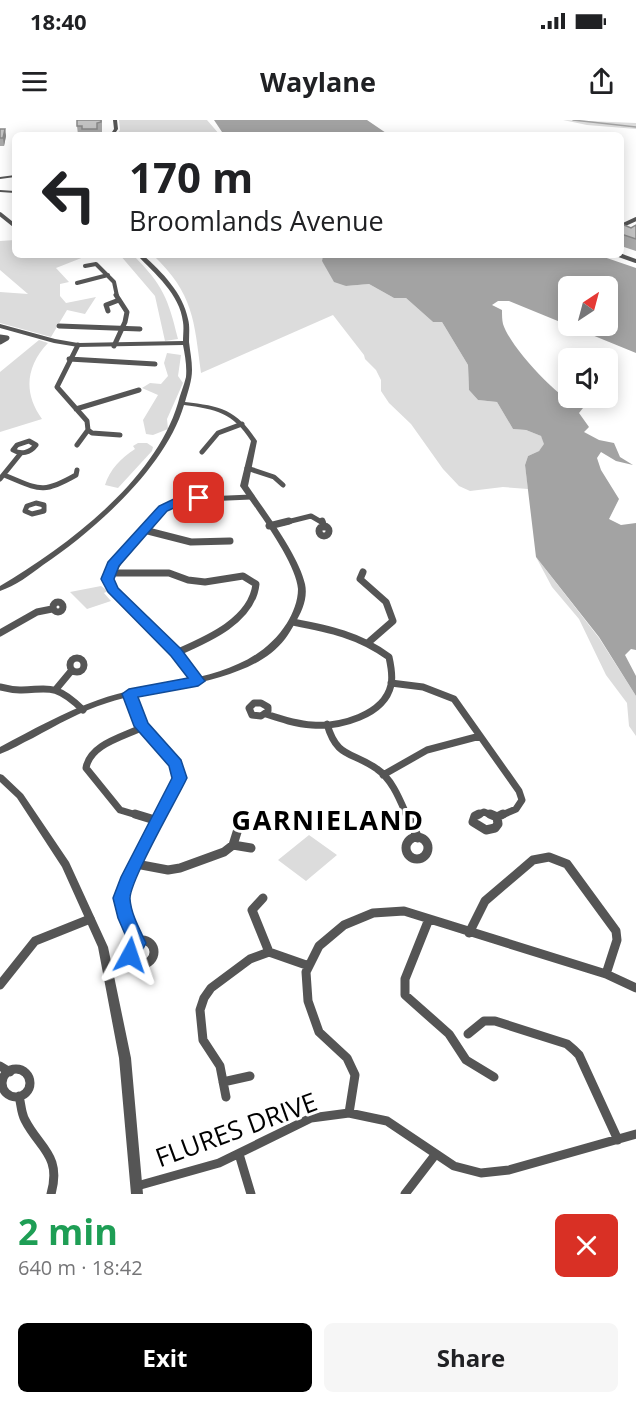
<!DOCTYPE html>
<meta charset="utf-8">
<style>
:root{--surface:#fff;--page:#f6f6f6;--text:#202124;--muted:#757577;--accent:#000}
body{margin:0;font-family:"Open Sans",sans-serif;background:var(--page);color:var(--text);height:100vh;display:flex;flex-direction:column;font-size:22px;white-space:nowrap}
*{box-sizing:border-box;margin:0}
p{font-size:20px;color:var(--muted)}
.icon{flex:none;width:33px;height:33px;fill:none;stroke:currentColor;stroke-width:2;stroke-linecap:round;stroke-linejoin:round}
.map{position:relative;height:1074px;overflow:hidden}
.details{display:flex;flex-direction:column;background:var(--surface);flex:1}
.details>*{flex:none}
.hud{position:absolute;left:12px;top:12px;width:612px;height:126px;border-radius:9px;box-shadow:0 3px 15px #0003;background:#fff;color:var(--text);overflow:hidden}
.needle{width:39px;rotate:36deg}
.fabs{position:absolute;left:558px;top:156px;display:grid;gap:12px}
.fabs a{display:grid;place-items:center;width:60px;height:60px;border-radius:9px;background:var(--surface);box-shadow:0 3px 15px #0003;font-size:30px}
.pin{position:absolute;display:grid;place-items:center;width:51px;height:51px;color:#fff;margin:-26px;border-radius:12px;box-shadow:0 3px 9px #0006}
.me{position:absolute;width:66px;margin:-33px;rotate:5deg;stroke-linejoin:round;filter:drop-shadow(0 0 4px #0008)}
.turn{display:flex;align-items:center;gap:21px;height:126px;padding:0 18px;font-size:27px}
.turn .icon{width:78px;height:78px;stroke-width:2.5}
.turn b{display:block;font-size:42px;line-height:51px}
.round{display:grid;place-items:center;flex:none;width:63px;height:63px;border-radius:9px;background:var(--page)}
.headline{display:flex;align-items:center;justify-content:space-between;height:102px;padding:0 18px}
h1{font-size:36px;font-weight:700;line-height:45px;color:#1e9e55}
.cta{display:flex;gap:12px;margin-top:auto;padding:12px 18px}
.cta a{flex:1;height:69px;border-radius:9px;background:var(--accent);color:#fff;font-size:24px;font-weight:700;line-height:69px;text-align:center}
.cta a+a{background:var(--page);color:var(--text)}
.status{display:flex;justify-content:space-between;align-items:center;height:42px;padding:0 30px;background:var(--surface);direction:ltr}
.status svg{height:16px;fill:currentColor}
header{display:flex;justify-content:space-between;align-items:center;height:78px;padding:0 18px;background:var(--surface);font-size:27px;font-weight:700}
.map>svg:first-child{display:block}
</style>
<div class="status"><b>18:40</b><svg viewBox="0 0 49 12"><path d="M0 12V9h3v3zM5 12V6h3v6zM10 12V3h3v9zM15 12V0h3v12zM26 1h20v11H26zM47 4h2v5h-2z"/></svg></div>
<header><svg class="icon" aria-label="menu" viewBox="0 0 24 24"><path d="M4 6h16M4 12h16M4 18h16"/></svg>Waylane<svg class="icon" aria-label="share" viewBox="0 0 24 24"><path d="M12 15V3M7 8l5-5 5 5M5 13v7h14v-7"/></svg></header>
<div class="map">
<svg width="636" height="1074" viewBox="0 0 636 1074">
<rect width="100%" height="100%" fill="#fff"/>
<!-- green -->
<path fill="#dcdcdc" d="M119 0H207L220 15H116L120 10Z
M563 0 636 3V9L587 5Z
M15 120V135H89L56 148 69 162 60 164V176L66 183 96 177 85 194 67 190 51 217 0 203V172L28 174 0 150V121Z
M120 135H133C163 165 168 178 178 219L165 221 155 176Z
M153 135H323L322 141 346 166 369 164 394 178H406L433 202H442L468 245 469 270 478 280 497 282 513 309 526 310 541 316 545 324 539 331 528 336 525 345 528 369 503 367 470 371 459 366 443 349 411 304 389 283 381 271V260L376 250 365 239 364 235 333 195 201 253C194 201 194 174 153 135Z
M39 220 48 223C26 246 23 273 42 299L0 312V252Z
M167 233 181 235 178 256 183 263 167 299 168 309 153 315 146 314 143 300 158 275 142 268 150 263 161 264 168 256 164 243Z
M138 323H147L153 327 152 331 118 368 105 365C110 349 121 338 135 329L133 326Z
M536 437 599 518 636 576V616L629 606 627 583 606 555 579 499 552 467Z
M101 466 108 471 104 473 111 481 87 489 70 472Z
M309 715 337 735 306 761 278 740Z"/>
<!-- water -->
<path fill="#a3a3a3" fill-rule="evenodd" d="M214 0H367L389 15H224Z
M323 135H598L636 148V233L509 181H498L492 185 502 190C502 195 502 200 503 204 510 227 561 282 583 288L579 293 589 307 584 312 599 320 614 323 620 337 633 345 616 341 601 332 597 338 601 350 619 379 609 399 621 405 636 403V530L631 529 625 535 636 556V576L599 517 536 437 525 345 528 336 539 331 544 324 541 316 526 310 513 309 497 282 478 280 469 270 468 245 442 202H433L406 178H394L369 164 346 166 334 162 322 141ZM608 166V206H568V166Z"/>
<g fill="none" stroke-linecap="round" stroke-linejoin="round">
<!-- stream -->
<path stroke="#a3a3a3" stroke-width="1.5" d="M573 0 636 7"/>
<!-- minor-far3 -->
<path stroke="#555" stroke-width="4" d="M0 94 15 106
M621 106 636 99
M619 135 636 141
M85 146 96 144 114 162 117 176
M77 163 108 155"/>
<!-- minor-far2 -->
<path stroke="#555" stroke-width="5" d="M108 191 106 185 119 180
M59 206 140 209
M0 217 7 218 0 222
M78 225 57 267 87 301 88 310 92 313 120 315
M114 226 125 202 127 192 116 175
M69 239 155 244
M76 289 139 270
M29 321 36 325C30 333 21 335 13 330L17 325Z
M77 325 88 310
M202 332 218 313 242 304
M247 348 274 357 283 365
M4 355C39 369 41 375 76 355L77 350
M178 358 184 365 180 381
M0 359 21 333
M36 383 44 385V391L32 394 25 391 27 386Z
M149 403 172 384 182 380 251 377
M283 403 311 396 323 403"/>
<!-- minor-far1 -->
<path stroke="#555" stroke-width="7" d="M151 401 129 425 108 459 112 469 176 533 198 561
M322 401 324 407
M319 411a5 5 0 1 1 10 0a5 5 0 1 1-10 0Z
M269 406 289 401
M144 410 191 422 230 421
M363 452 360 459 386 482 393 501 370 521
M110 453H169L188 460 205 462 243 456 256 464C252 501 206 520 176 533
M53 487a5 5 0 1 1 10 0a5 5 0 1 1-10 0Z
M0 513 37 492 52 489
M70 545a7 7 0 1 1 14 0a7 7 0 1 1-14 0Z
M391 563 423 567 454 579 519 671 522 680 516 689 500 696
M0 567C41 578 46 553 83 590
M57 568 72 550
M129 574C138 607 167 627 180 658L160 696
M254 583H261L268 587V591L261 596 252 595 249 588Z
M266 594C281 599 296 604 312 605 339 607 384 596 391 565 393 556 391 546 389 537 359 515 329 509 293 502
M327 604C337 639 352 631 377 649 392 659 400 680 407 696
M383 655 427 630 480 616
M140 696 120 690 86 648C90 624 123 617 143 607
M475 696 484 692 494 696"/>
<!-- minor -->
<path stroke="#555" stroke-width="9" d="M135 694 158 701
M407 694 418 718
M479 694 475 696 473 702 486 710 495 708 498 704 497 697 490 694
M497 697 503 694
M406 728a11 11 0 1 1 22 0a11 11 0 1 1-22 0Z
M233 725 238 709
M136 744 168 750 180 748 224 732 233 725 251 728
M263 778 252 790 269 832
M429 799 405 859V875L449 914 466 940 494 957
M469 813 485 781 533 740 549 737 567 744 616 811 617 820 606 854
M130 832a12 12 0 1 1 24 0a12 12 0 1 1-24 0Z
M138 823C132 810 121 794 122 779 123 754 149 717 161 694
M0 865 35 821 90 799
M468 914 484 901H495L567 924 574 930 579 935 618 1020
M0 946 10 952
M2 963a14 14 0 1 1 28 0a14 14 0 1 1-28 0Z
M223 962 250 956
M19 976C21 983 21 993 25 1000 39 1028 62 1035 51 1074
M226 977 220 946 203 920 200 890 204 878 211 868 250 839 269 832 309 846
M349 993 355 955 347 938 319 912 308 881 306 852 319 826 344 805 373 793 404 791 606 854 636 868
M239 1034 251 1074
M137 1066 219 1043 311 998 349 993 387 1001 454 1046 481 1053 509 1050 636 1014
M405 1074 435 1035"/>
<!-- tertiary -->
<path fill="#555" fill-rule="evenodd" d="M113 0H117L118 9 114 15H110L114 9Z
M15 55V57L0 59V57Z
M0 70 15 71V73L0 72Z
M137 135H143C162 152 183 173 188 199 190 206 189 214 189 222 190 231 192 240 192 250 192 261 188 271 185 282 221 286 237 290 257 321L248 366C265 391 299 436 305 464 308 478 302 492 295 503 292 508 289 514 285 519 250 565 159 566 107 583 81 591 57 605 33 618 22 623 11 630 0 634V627C32 610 64 592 98 580 161 557 247 566 287 503 293 493 298 481 298 469 296 442 256 389 240 366L251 321C233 293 216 289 184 285 166 347 95 410 43 445 30 455 15 466 0 471V466C67 426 155 361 178 283 180 274 184 266 186 257 187 246 185 235 183 225L78 227 54 223 0 208V204L55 219 78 223 183 221C183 215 184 208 183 202 180 174 155 154 137 135Z
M0 654 3 655 23 674 69 742 108 827 131 938 143 1074H131L119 938 98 827 62 747 17 678 0 662Z"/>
</g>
<!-- wall -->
<path fill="#a9a9a9" d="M102 0V13H98V15H78L77 6Z
M0 9H5L6 16 4 26H0Z
M636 105V131L621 126V106L631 108Z"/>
<!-- shaded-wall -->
<path fill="#898989" d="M5 9 6 16 4 26 3 18Z"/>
<!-- building -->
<path fill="#c4c4c4" stroke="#898989" stroke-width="1.5" d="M77 0H101V2L97 3V9H82V6H77Z
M0 9H5L3 18H0Z
M624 105 631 108 636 105V119L621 114V106Z"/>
<!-- route -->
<path fill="#1a73e8" stroke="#114b97" stroke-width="1.5" d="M199 375 203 376V381L183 384 167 391 119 446 114 459 118 468 181 529 205 561 198 566 138 577 148 603 181 640 187 658C177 679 129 762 130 779 131 794 140 810 146 823 141 833 136 844 124 840 120 833 122 826 128 821L118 798 113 778 121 757 172 658 169 646 134 606 122 574 129 569 188 558 171 536 108 472 101 459 108 442 159 386 176 378Z"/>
<g text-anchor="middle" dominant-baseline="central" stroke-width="6" stroke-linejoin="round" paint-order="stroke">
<!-- near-street labels -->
<g font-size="26" fill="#000" stroke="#fff">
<text transform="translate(236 1009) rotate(-20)">FLURES DRIVE</text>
</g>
<!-- district labels -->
<g font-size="27" font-weight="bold" letter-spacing="1.5" fill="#000" stroke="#fff">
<text x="328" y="699">GARNIELAND</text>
</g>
</g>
</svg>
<div class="fabs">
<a><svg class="needle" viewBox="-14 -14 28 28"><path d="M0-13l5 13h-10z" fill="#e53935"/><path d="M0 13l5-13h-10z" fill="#757577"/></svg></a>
<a><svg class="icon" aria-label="sound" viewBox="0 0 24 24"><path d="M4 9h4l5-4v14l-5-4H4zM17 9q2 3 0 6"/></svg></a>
</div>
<div class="pin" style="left:199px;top:378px;background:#d93025"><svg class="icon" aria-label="arrive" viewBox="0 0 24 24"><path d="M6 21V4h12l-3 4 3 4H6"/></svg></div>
<svg class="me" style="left:130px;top:835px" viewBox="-20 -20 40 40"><path d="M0-17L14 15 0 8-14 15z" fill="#1a73e8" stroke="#fff" stroke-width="4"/></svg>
<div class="hud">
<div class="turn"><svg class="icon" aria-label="left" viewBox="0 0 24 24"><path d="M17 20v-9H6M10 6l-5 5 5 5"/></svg><div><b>170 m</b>Broomlands Avenue</div></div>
</div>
</div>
<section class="details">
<div class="headline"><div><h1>2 min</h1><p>640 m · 18:42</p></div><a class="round" style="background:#d93025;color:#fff"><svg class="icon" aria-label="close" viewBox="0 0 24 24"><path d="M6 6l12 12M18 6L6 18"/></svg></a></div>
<div class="cta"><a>Exit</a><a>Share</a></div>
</section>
